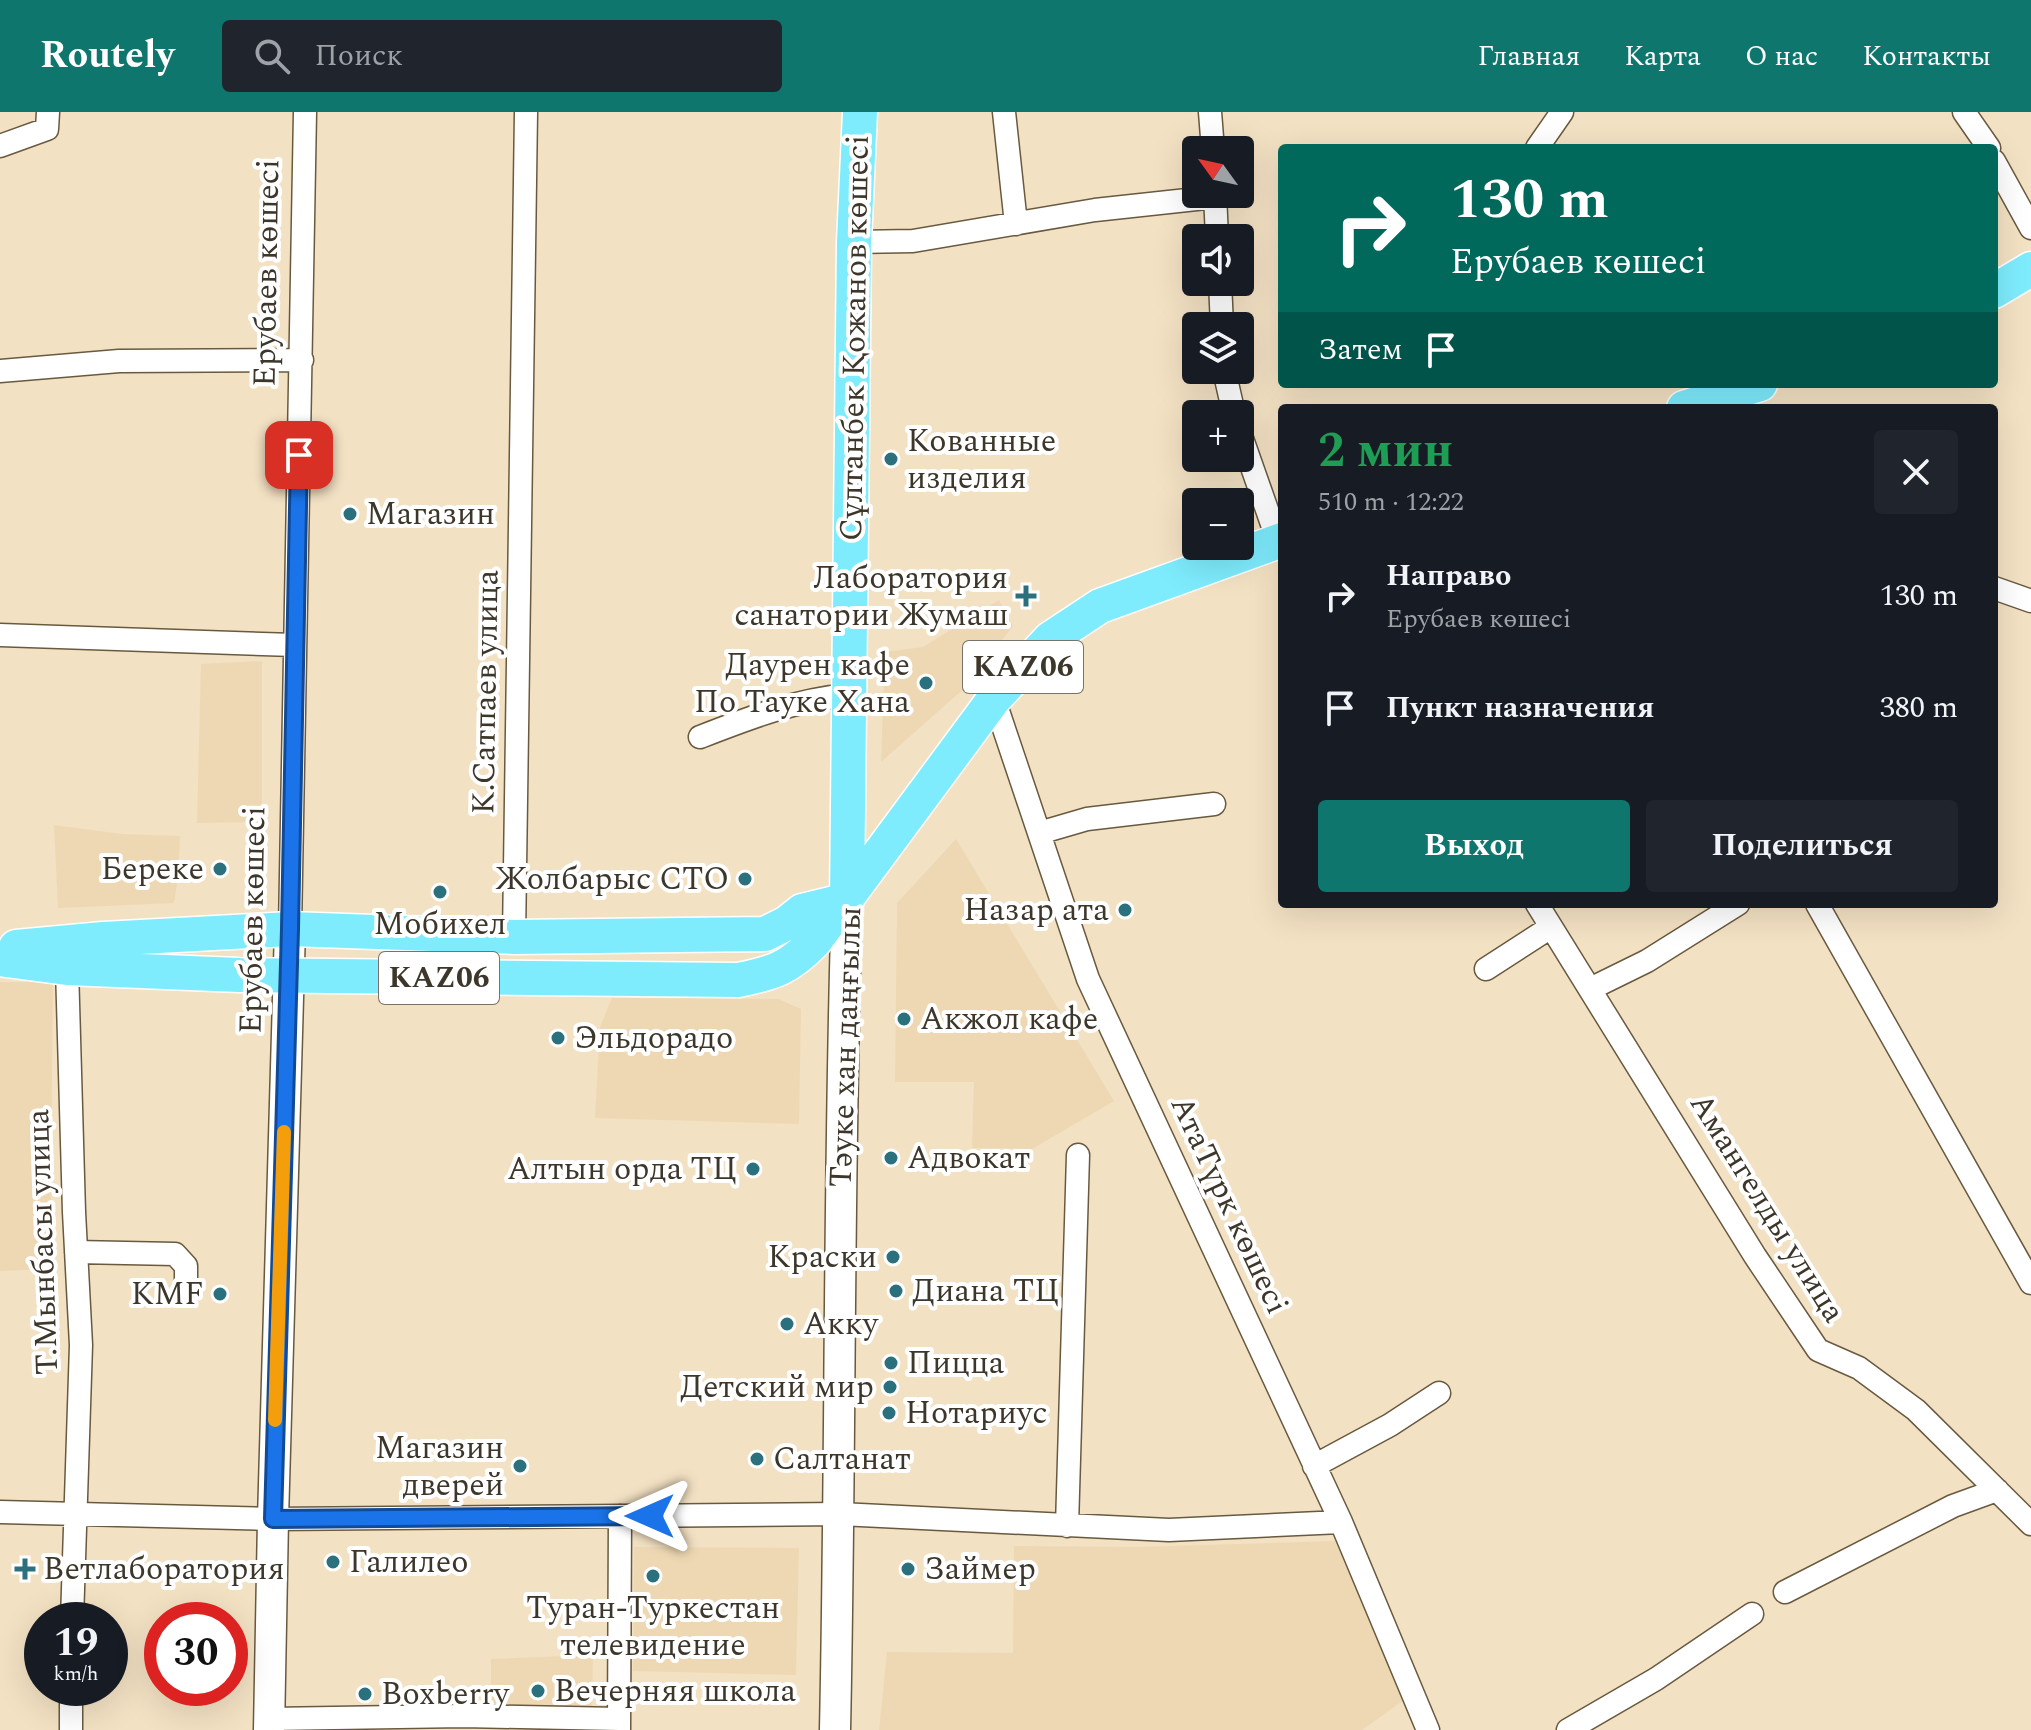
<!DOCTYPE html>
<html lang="ru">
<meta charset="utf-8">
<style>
:root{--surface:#171b24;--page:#20242c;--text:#f1f3f6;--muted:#9ea1a6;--accent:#0f766e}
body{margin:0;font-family:Spectral,serif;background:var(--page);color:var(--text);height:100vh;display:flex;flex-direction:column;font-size:30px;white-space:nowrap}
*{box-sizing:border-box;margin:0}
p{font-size:26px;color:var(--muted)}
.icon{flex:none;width:44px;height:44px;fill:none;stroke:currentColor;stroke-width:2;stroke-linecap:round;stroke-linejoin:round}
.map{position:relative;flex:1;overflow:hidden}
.side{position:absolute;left:1278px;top:292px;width:720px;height:504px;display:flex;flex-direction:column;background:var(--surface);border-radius:8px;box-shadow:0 8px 32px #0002}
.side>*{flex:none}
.banner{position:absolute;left:1278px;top:32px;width:720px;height:244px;border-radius:8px;box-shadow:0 8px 32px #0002;background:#00695c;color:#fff;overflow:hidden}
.needle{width:52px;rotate:303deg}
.buttons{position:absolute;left:1182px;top:24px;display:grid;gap:16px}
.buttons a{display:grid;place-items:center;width:72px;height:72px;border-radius:8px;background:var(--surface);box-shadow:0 8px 32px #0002;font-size:40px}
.speed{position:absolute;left:24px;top:1490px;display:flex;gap:16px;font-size:40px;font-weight:700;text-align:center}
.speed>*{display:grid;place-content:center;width:104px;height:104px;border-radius:50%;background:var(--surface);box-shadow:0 8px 32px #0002;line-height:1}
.speed small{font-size:20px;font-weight:400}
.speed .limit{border:12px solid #d22;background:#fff;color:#111}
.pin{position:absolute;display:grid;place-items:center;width:68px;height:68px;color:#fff;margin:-34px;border-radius:16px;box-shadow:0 4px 12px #0006}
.me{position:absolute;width:88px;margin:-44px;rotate:270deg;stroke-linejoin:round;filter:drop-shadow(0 0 6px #0008)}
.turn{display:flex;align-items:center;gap:28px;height:168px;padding:0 40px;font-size:36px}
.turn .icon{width:104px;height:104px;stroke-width:2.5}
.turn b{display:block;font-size:56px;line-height:68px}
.then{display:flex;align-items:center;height:76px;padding:0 40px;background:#0003;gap:16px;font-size:30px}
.round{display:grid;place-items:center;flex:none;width:84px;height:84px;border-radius:8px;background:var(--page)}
.overview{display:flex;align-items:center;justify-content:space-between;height:136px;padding:0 40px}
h1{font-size:48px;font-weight:700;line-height:60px;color:#1e9e55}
.primary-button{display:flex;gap:16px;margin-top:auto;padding:16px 40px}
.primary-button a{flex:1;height:92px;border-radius:8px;background:var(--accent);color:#fff;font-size:32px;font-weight:700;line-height:92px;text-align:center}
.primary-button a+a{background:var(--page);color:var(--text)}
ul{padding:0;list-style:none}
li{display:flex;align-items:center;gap:24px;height:112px;padding:0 40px}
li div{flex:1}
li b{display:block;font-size:30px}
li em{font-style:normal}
header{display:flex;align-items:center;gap:48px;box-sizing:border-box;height:112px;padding:0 40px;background:var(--accent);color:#fff}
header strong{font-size:38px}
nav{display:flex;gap:44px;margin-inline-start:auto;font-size:28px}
.search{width:560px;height:72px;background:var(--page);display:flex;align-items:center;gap:20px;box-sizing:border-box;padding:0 28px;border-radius:8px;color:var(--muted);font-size:30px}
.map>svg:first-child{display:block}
</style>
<header>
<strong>Routely</strong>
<div class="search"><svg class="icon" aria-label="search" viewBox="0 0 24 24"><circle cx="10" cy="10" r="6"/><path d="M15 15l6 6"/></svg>Поиск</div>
<nav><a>Главная</a><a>Карта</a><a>О нас</a><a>Контакты</a></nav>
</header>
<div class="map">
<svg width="2031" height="1618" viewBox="0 0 2031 1618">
<rect width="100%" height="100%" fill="#f3e1c3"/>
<!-- built -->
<path fill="#eed8b3" d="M999 488 1013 514 967 574 881 650 885 540 923 535Z
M262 549V710L197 711 201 552Z
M54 713 122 722 180 724 178 766 174 791 58 796Z
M956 727 1114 989 1032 1037 972 1036 974 970H895L897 791Z
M0 870H53L50 1157 0 1159Z
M612 886 778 887 801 897 799 1012 595 1006 600 915Z
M1335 1429 1404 1588 1362 1618H879L887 1540 1013 1541 1014 1434 1136 1435Z
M634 1435 799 1436 796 1563 633 1559Z
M593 1543 592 1595 491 1592V1547Z"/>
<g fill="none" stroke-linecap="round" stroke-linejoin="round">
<!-- street casing -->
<g stroke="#69593f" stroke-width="25">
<path id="street" d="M1004 0 1016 112
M1210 0 1213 38
M1964 0 1989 36
M0 34 47 17 48 0
M1537 36 1562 0
M1994 49 2031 116
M1215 82 1217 126
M854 130 913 129 1095 98 1215 85
M1220 170 1222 214
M1224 258 1234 302
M0 259 119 249 302 248
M1240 321 1278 429
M1994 476 2031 489
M0 523 294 533
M994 587 1088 867 1341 1410 1428 1618
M700 625C749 606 795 588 848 583
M1039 721 1087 707 1214 692
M1537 792 1755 1144 1818 1238 1859 1256 1916 1298 2031 1412
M1817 792 2031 1171
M290 817 305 0
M514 825 526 0
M67 856 74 1100 81 1233 72 1508
M1486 857 1551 815
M1590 877 1647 849 1738 792
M76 1140 175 1142 186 1154V1178
M1314 1354 1390 1313 1439 1281
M0 1400 273 1407 840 1402 1169 1418 1341 1410
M1067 1414 1078 1043
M1785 1480 1953 1394 1997 1378
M269 1607 463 1604 619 1607
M71 1618V1576
M619 1618 620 1404
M1568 1618 1656 1567 1752 1502"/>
</g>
<!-- secondary casing -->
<g stroke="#69593f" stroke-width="33">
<path id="secondary" d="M269 1618 273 1407 290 817
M835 1618C841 1341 838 1065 847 788"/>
</g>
<!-- primary casing -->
<g stroke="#fff" stroke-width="37">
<path id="primary" d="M1994 179 2031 157
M1684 296 1760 272
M847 788 854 130 860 0
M16 835 103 827 290 817 514 825 765 822 787 811 802 799 847 788
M0 847 67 856 239 863 738 868C774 861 789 856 815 829L994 587 1050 527 1100 494 1282 428"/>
</g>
<!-- street -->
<use href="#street" stroke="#fff" stroke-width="22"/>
<!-- secondary -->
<use href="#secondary" stroke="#fff" stroke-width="30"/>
<!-- primary -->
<use href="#primary" stroke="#7eecfd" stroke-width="34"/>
</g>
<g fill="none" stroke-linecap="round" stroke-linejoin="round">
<!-- route casing -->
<g stroke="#114b97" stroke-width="20">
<path id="route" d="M299 343 290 817 273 1407 650 1404"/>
</g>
<!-- route -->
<use href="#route" stroke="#1a73e8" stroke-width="14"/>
<!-- slow -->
<path stroke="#f59e0b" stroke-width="14" d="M275 1308 284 1020"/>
</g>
<!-- markers -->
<g fill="#2a707d" stroke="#fff" stroke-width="3">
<circle cx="891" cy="347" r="8"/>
<circle cx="350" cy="402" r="8"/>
<path d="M1022 472h8v8h8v8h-8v8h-8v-8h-8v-8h8z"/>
<circle cx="926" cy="571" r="8"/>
<circle cx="220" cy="757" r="8"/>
<circle cx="745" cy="767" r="8"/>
<circle cx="440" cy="780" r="8"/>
<circle cx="1125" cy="798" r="8"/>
<circle cx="904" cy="907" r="8"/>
<circle cx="558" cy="926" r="8"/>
<circle cx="891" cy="1046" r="8"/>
<circle cx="753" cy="1057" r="8"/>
<circle cx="893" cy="1145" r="8"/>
<circle cx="896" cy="1179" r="8"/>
<circle cx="220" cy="1182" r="8"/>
<circle cx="787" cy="1212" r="8"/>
<circle cx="891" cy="1251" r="8"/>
<circle cx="890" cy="1275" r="8"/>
<circle cx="889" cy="1301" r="8"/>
<circle cx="757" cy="1347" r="8"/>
<circle cx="520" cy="1354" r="8"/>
<circle cx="333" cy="1450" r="8"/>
<path d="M21 1445h8v8h8v8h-8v8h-8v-8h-8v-8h8z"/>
<circle cx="908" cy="1457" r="8"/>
<circle cx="653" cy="1464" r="8"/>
<circle cx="538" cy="1579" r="8"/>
<circle cx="365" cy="1582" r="8"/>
</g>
<g text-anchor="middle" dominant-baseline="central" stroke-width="8" stroke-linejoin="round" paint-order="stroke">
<!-- shield labels -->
<g fill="#fff" stroke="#77726a" stroke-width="2">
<rect x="963" y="529" width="120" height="52" rx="6"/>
<rect x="379" y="840" width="120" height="52" rx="6"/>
</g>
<g font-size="30" font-weight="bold" fill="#3d362a">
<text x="1023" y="555">KАZ06</text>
<text x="439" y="866">KАZ06</text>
</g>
<!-- street labels -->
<g font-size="32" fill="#3d362a" stroke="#fff">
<text transform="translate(267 161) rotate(-89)">Ерубаев көшесі</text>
<text transform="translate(855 226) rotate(-89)">Сұлтанбек Қожанов көшесі</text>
<text transform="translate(486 580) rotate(-89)">К.Сатпаев улица</text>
<text transform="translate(253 808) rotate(-89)">Ерубаев көшесі</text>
<text transform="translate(846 935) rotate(-88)">Тәуке хан даңғылы</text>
<text transform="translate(1229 1093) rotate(65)">АтаТүрк көшесі</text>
<text transform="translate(1767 1096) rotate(58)">Амангелды улица</text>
<text transform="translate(43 1130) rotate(-92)">Т.Мынбасы улица</text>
</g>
<!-- poi labels -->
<g font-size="32" fill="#3d362a" stroke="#fff" text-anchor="start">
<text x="907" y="329">Кованные<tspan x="907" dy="37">изделия</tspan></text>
<text x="366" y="402">Магазин</text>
<text x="1008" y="466" text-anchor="end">Лаборатория<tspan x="1008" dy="37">санатории Жумаш</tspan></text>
<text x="910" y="553" text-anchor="end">Даурен кафе<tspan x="910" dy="37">По Тауке Хана</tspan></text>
<text x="204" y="757" text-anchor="end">Береке</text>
<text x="729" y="767" text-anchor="end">Жолбарыс СТО</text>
<text x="1109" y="798" text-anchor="end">Назар ата</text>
<text x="440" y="812" text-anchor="middle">Мобихел</text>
<text x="920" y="907">Акжол кафе</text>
<text x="574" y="926">Эльдорадо</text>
<text x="907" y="1046">Адвокат</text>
<text x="737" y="1057" text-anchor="end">Алтын орда ТЦ</text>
<text x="877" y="1145" text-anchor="end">Краски</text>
<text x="912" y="1179">Диана ТЦ</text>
<text x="204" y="1182" text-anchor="end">KMF</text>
<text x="803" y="1212">Акку</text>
<text x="907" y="1251">Пицца</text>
<text x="874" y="1275" text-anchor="end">Детский мир</text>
<text x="905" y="1301">Нотариус</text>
<text x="504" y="1336" text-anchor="end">Магазин<tspan x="504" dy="37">дверей</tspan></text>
<text x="773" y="1347">Салтанат</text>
<text x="349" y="1450">Галилео</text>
<text x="43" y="1457">Ветлаборатория</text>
<text x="924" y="1457">Займер</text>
<text x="653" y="1496" text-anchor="middle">Туран-Туркестан<tspan x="653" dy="37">телевидение</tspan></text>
<text x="554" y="1579">Вечерняя школа</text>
<text x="381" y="1582">Boxberry</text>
</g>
</g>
</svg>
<div class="buttons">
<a><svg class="needle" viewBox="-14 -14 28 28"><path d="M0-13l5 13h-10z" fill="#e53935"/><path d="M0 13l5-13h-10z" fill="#9ea1a6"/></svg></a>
<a><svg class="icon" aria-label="sound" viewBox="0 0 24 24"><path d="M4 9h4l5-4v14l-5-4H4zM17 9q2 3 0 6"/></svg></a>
<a><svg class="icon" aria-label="layers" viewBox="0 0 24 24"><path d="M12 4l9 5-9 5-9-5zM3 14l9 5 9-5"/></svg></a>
<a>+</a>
<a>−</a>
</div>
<div class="speed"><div>19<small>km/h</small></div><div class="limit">30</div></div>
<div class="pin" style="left:299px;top:343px;background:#d93025"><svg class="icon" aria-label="arrive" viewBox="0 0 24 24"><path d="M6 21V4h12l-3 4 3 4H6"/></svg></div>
<svg class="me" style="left:650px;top:1404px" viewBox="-20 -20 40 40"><path d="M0-17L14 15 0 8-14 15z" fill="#1a73e8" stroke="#fff" stroke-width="4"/></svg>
<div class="banner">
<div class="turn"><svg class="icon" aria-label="right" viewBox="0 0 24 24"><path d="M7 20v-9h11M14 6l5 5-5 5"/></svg><div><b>130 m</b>Ерубаев көшесі</div></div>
<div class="then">Затем<svg class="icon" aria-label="arrive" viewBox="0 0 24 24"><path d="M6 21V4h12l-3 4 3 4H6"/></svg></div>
</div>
<section class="side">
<div class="overview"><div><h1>2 мин</h1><p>510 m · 12:22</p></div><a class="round"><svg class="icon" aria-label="close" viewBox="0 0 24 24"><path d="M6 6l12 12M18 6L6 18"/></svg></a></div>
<ul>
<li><svg class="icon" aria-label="right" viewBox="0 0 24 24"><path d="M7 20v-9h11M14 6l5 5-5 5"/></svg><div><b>Направо</b><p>Ерубаев көшесі</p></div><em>130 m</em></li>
<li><svg class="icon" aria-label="arrive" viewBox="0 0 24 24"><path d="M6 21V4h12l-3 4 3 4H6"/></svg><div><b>Пункт назначения</b></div><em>380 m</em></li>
</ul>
<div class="primary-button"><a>Выход</a><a>Поделиться</a></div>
</section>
</div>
